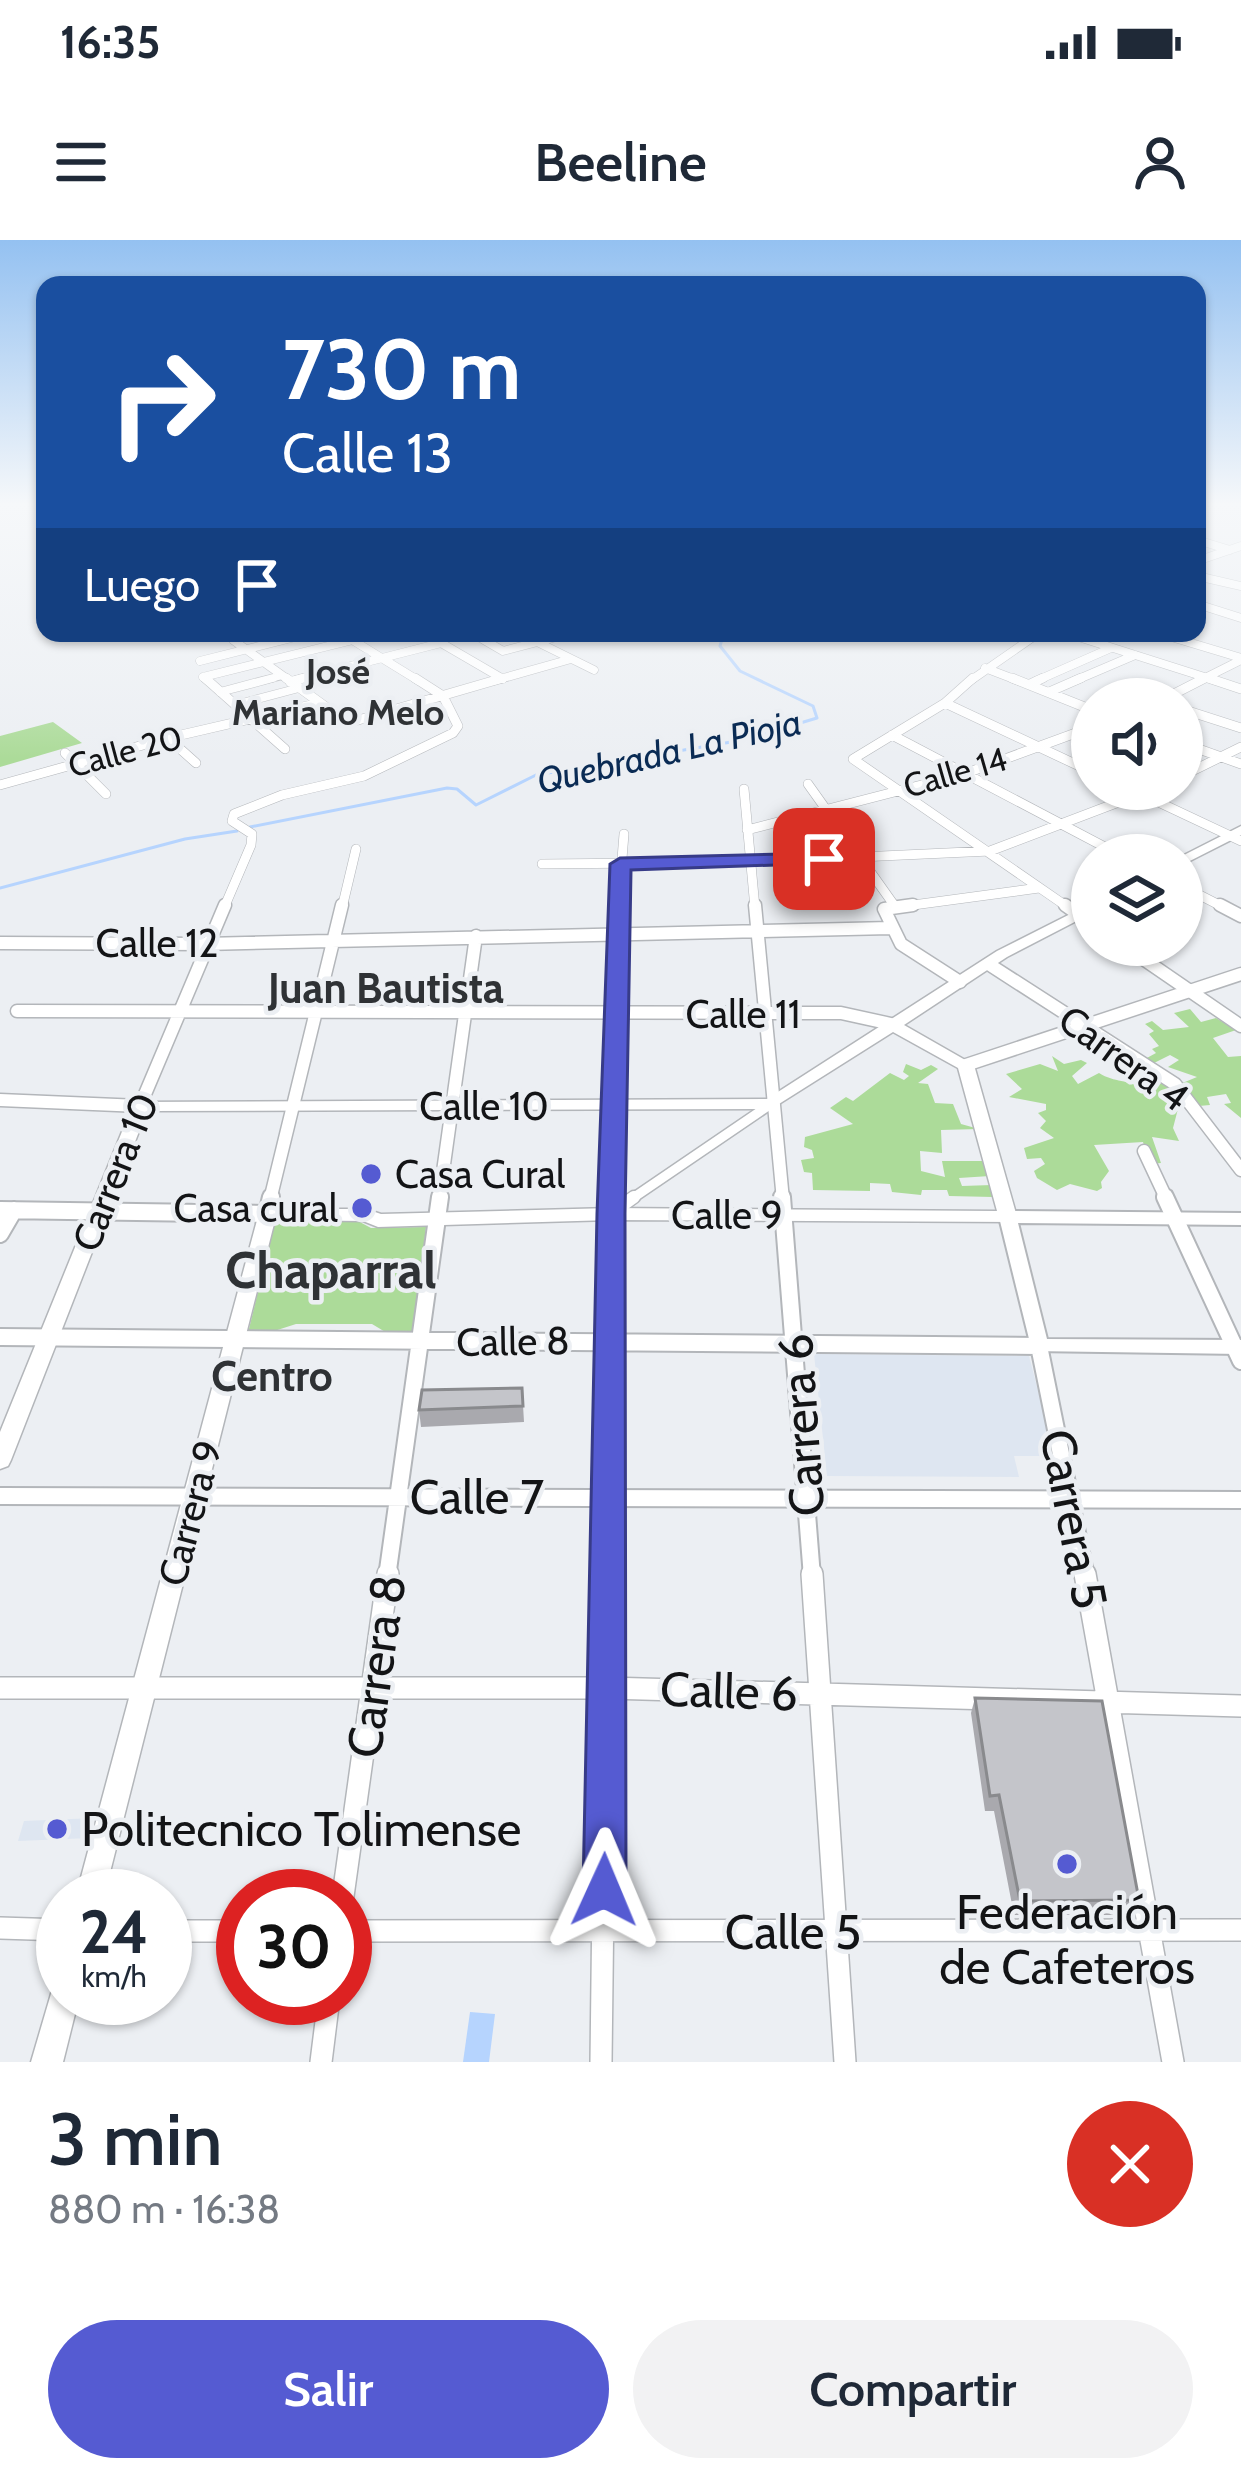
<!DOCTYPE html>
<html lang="es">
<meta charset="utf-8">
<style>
:root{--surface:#fff;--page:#f2f2f3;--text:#1f2937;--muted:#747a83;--accent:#555bd2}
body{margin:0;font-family:Cabin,sans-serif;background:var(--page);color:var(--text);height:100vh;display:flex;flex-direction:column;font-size:45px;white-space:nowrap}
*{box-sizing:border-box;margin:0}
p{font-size:39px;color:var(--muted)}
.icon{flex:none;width:66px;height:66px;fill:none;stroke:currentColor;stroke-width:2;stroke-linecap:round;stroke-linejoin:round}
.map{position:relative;height:1822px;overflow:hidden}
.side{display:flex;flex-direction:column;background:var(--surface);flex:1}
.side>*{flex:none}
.guide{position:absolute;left:36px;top:36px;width:1170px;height:366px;border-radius:24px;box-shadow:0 3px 9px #0004;background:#1a4fa0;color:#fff;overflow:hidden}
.tools{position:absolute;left:1071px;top:438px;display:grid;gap:24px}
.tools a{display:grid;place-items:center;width:132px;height:132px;border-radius:50%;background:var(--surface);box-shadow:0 3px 9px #0004;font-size:60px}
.speed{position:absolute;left:36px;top:1629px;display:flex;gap:24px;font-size:60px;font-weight:700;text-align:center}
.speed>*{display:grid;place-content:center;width:156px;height:156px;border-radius:50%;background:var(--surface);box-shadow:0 3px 9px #0004;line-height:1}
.speed small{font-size:30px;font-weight:400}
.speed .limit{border:18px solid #d22;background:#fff;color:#111}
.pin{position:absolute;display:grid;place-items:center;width:102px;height:102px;color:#fff;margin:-51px;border-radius:24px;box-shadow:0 6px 18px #0006}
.me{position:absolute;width:132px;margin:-66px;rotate:1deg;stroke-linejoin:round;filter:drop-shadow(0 0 9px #0008)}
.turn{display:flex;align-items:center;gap:42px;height:252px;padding:0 48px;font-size:54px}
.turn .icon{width:156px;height:156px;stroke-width:2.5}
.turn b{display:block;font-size:84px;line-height:102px}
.then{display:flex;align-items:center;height:114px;padding:0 48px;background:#0003;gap:24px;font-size:45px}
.round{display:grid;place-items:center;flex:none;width:126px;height:126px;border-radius:63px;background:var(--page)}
.head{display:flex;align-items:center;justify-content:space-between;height:204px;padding:0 48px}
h1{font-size:72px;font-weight:600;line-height:90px}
.button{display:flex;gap:24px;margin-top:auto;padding:24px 48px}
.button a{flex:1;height:138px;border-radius:72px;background:var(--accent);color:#fff;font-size:48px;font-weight:600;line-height:138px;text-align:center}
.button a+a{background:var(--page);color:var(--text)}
.status{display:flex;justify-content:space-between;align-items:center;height:84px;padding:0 60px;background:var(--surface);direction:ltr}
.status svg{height:33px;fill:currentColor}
header{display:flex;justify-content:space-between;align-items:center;height:156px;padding:0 48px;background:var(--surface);font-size:54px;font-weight:600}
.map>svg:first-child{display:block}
</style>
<div class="status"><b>16:35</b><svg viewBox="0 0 49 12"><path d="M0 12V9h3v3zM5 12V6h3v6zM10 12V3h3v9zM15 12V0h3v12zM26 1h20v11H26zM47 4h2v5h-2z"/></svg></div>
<header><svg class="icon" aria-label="menu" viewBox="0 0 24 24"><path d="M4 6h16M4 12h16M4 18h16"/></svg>Beeline<svg class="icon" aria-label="person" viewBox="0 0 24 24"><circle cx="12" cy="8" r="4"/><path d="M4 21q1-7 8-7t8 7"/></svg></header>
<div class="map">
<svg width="1241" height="1822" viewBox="0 0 1241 1822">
<rect width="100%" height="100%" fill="#eceff3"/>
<!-- built -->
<path fill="#dee6f1" d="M814 1114 1029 1116 1055 1216H1014L1019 1237 827 1236Z
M95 1578 90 1598 18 1601 24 1581Z"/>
<!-- green -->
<path fill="#acdb99" d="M53 482 82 503 0 527V496Z
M1190 769 1201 782 1216 778 1236 790 1213 798 1228 817 1241 816V878L1224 864 1231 863 1226 854 1207 857 1210 865 1199 866 1180 844 1197 837 1168 827 1179 820 1170 815 1152 824 1145 819 1156 813 1152 809 1159 806 1149 794 1154 791 1145 784 1152 781 1163 790 1189 787 1174 773Z
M1052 816 1064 824 1081 820 1087 823 1072 836 1078 844 1099 833C1115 843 1128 839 1143 849L1155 843 1169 845 1170 858 1179 865 1173 888 1179 901 1152 897 1161 923 1150 924 1143 902 1094 905 1109 931 1101 942 1102 948 1097 951 1070 944 1057 950 1037 938 1034 931 1045 924 1041 918 1027 919 1024 908 1054 898 1040 888 1046 881 1038 873 1046 870V864L1009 857 1022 849 1006 834 1040 824 1058 831Z
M906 824 921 830 931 825 938 829 918 843 928 844 935 863 953 864 961 884 979 889 941 890 942 913 920 911 921 931 945 937 942 921H987L990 936 959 938 962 946 992 945 995 964 993 957 949 956 947 950H922L921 955 892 952 890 944 870 943V951L813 950 812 933 804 932 801 920 814 918 812 910 804 907 805 897 853 884 830 868 846 857 853 861 890 833 904 840 909 836 903 832Z
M356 980 371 988 426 987 414 1091 387 1093 372 1084H296L268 1093H248L275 981Z"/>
<!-- water -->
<path fill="#b6d4fe" d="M470 1772 495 1774 489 1822H463Z"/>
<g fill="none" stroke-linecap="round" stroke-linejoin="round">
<!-- stream -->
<path stroke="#b6d4fe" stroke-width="3" d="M250 587 447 548 457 549 476 565 536 535 743 500 817 478 813 466 740 431 720 406 724 393
M0 648 185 599 237 591"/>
<!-- pedestrian-far3 casing -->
<g stroke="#b3b6ba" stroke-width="8">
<path id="pedestrian-far3" d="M261 441 282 436"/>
</g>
<!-- pedestrian-far2 casing -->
<g stroke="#b3b6ba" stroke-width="9">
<path id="pedestrian-far2" d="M220 452 273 438
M235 465 299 448"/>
</g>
<!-- pedestrian-far1 casing -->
<g stroke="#b3b6ba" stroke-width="12">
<path id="pedestrian-far1" d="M630 960 771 864"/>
</g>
<!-- pedestrian casing -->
<g stroke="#b3b6ba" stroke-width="15">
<path id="pedestrian" d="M613 972 634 957"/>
</g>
<!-- minor-far4 casing -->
<g stroke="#b3b6ba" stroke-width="9">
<path id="minor-far4" d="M1197 300 1230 310
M1197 321 1241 306
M1197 336 1241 346
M1197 364 1241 378
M341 393 419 441
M424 393 503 439
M472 393 503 411 572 393
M519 393 594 430
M1066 393 1217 441
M1158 393 1241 418
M233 400 290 441
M200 421 311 393
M985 428 1019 441
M203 437 381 393
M203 437 208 441
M292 441 441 403
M493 441 571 419
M970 441 1039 393
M1036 441 1111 408
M1074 441 1135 415
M1199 441 1241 420"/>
</g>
<!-- minor-far3 casing -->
<g stroke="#b3b6ba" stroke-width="10">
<path id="minor-far3" d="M205 438 285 509
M286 438 348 483 503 438
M973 438 945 463 853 519 1069 668
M1012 438 1092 470
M1208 438 1241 449
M290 442 304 438
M1030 444 1043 438
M1049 452 1081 438
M1164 459 1205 438
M945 463 1092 532
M1182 469 1241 488
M892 495 1120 615
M168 498 196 523
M1182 503 1241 524
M65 513 106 554
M1182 536 1241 507
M808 544 894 665
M0 545 168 498 320 463
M744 549 755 668
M1137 552 1241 601
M747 590 964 534 1092 487
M542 624 750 622 990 611 1153 549
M1182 646 1225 668
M224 668 251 605 252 594 232 581 234 574 282 555 364 536 453 493 458 486 443 456 415 438
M342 668 356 609
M618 668 624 594
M891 668 1039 648"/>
</g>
<!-- minor-far2 casing -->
<g stroke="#b3b6ba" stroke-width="15">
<path id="minor-far2" d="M755 665 783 960
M913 665 884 669 901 704 960 742
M1065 665 1092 684
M1220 665 1241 676
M0 703 205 704 890 688
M1123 705 1241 786
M990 725 1175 844 1241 930
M17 771 841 773 891 784
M966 825 1241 734
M0 860 140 866 225 665
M1144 911 1167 960
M270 960 342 665
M439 960 476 696
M612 960 618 665"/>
</g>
<!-- minor-far1 casing -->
<g stroke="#b3b6ba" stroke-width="20">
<path id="minor-far1" d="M782 957 812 1337
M1165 957 1241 1121
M0 970 267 974 271 957
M0 994 14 970
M0 1097 1039 1106 1086 1337
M0 1256 1241 1260
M387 1337 440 957
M607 1337 612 957"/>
</g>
<!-- minor casing -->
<g stroke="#b3b6ba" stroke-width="24">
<path id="minor" d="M812 1334 845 1822
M1085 1334 1173 1822
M0 1448H608L1241 1466
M343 1656 388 1334
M0 1688 63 1690
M165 1691H243
M345 1691 1241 1690
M321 1822 329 1758
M601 1822 607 1334"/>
</g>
<!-- tertiary casing -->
<g stroke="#b3b6ba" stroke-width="4">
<path id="tertiary" d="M1008 971 1241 973V985L1018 983 1047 1099 1241 1100V1114L1032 1111 999 977Z"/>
</g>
<!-- secondary casing -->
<g stroke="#b3b6ba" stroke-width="3">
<path id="secondary" d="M1241 586V595L1182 625V616Z
M1092 663V673L1007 717 904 785 974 825 1017 977 1015 982 611 980 378 987 363 981 275 980 104 1656H76L260 969H366L381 974 611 968 997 971 958 828 893 792 771 869 147 871 11 1220 8 1226 0 1229V1192L134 862 767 859 997 711Z
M63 1743V1758H79L63 1822H31L53 1747Z"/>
</g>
<!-- pedestrian-far3 -->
<use href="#pedestrian-far3" stroke="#fff" stroke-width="6"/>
<!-- pedestrian-far2 -->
<use href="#pedestrian-far2" stroke="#fff" stroke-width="8"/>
<!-- pedestrian-far1 -->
<use href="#pedestrian-far1" stroke="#fff" stroke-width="9"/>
<!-- pedestrian -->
<use href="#pedestrian" stroke="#fff" stroke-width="12"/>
<!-- minor-far4 -->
<use href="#minor-far4" stroke="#fff" stroke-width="8"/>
<!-- minor-far3 -->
<use href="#minor-far3" stroke="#fff" stroke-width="9"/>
<!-- minor-far2 -->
<use href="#minor-far2" stroke="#fff" stroke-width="12"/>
<!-- minor-far1 -->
<use href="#minor-far1" stroke="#fff" stroke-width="16"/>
<!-- minor -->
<use href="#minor" stroke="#fff" stroke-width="21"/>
<!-- tertiary -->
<use href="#tertiary" fill="#fff" fill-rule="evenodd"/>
<!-- secondary -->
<use href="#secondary" fill="#fff" fill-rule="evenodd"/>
</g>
<!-- wall -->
<path fill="#a9a9ae" d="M522 1148 524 1182 421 1187 419 1170Z
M975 1458 1139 1660 1131 1675H1014L994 1571H985L971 1473Z"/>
<!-- building -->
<path fill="#c4c5ca" stroke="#898a8d" stroke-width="3" d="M522 1148 523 1166 419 1170 422 1150Z
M975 1458 1102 1461 1139 1660 1020 1661 999 1555 990 1556Z"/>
<!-- sky -->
<linearGradient id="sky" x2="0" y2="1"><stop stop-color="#94c1f1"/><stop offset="0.51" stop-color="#f6f8fa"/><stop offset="1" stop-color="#f6f8fa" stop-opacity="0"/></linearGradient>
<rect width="1241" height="519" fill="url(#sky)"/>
<!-- route -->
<path fill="#555bd2" stroke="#373b88" stroke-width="3" d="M824 613 832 614V623L631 630 625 974 626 1650 620 1665 604 1671 589 1665 583 1650 597 974 610 624 620 618Z"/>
<!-- markers -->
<g fill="#555bd2" stroke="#eceff3" stroke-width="4.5">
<circle cx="371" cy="934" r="12"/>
<circle cx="362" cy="968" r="12"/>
<circle cx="57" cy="1589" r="12"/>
<circle cx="1067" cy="1624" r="12"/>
</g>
<g text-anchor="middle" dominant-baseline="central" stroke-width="9" stroke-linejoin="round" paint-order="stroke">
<!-- far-street labels -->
<g font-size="33" fill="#131416" stroke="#eceff3">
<text transform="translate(125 511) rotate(-15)">Calle 20</text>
<text transform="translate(955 532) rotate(-16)">Calle 14</text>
</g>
<!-- far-neighbourhood labels -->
<g font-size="36" font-weight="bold" fill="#2f3235" stroke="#eceff3">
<text x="338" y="431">José<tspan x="338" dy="41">Mariano Melo</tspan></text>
</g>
<!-- far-water labels -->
<g font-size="36" font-style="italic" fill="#0a2b54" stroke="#eceff3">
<text transform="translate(669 511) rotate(-13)">Quebrada La Pioja</text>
</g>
<!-- street labels -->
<g font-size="39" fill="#131416" stroke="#eceff3">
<text x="157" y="703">Calle 12</text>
<text x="743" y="774">Calle 11</text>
<text transform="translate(1124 818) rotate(36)">Carrera 4</text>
<text x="484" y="866">Calle 10</text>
<text transform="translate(115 932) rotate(-68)">Carrera 10</text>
<text x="727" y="975">Calle 9</text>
<text transform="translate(513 1101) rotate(-1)">Calle 8</text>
<text transform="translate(190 1273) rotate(-75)">Carrera 9</text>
</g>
<!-- poi labels -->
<g font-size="39" fill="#131416" stroke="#eceff3" text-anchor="start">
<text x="395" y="934">Casa Cural</text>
<text x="338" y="968" text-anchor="end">Casa cural</text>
</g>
<!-- neighbourhood labels -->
<g font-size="42" font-weight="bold" fill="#2f3235" stroke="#eceff3">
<text x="386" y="748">Juan Bautista</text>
<text x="272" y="1136">Centro</text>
</g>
<!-- near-street labels -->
<g font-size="48" fill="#131416" stroke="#eceff3">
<text transform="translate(801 1185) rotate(-94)">Carrera 6</text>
<text x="477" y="1257">Calle 7</text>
<text transform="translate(1074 1279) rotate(79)">Carrera 5</text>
<text transform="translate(376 1426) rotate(-82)">Carrera 8</text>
<text transform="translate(729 1451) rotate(2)">Calle 6</text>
<text x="793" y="1692">Calle 5</text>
</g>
<!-- near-poi labels -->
<g font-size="48" fill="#131416" stroke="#eceff3" text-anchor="start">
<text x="81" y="1589">Politecnico Tolimense</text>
<text x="1067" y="1672" text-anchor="middle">Federación<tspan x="1067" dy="55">de Cafeteros</tspan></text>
</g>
<!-- district labels -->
<g font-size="51" font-weight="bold" fill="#2f3235" stroke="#eceff3">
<text x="331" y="1030">Chaparral</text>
</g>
</g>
</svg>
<div class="tools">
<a><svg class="icon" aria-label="sound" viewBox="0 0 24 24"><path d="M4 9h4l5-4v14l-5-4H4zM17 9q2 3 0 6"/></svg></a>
<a><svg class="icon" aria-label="layers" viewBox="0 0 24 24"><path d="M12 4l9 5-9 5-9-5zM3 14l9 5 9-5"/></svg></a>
</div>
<div class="speed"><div>24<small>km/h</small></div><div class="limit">30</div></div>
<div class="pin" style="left:824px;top:619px;background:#d93025"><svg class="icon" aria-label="arrive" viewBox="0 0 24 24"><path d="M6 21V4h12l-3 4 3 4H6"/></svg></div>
<svg class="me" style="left:604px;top:1650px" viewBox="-20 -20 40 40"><path d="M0-17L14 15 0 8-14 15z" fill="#555bd2" stroke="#fff" stroke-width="4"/></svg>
<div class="guide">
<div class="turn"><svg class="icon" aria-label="right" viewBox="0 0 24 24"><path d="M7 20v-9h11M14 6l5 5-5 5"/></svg><div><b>730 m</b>Calle 13</div></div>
<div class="then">Luego<svg class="icon" aria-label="arrive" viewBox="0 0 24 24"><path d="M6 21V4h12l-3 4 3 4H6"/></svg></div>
</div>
</div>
<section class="side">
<div class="head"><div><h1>3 min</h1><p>880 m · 16:38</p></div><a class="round" style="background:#d93025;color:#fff"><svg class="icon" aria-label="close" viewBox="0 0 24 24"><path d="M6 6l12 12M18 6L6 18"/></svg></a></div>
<div class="button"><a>Salir</a><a>Compartir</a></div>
</section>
